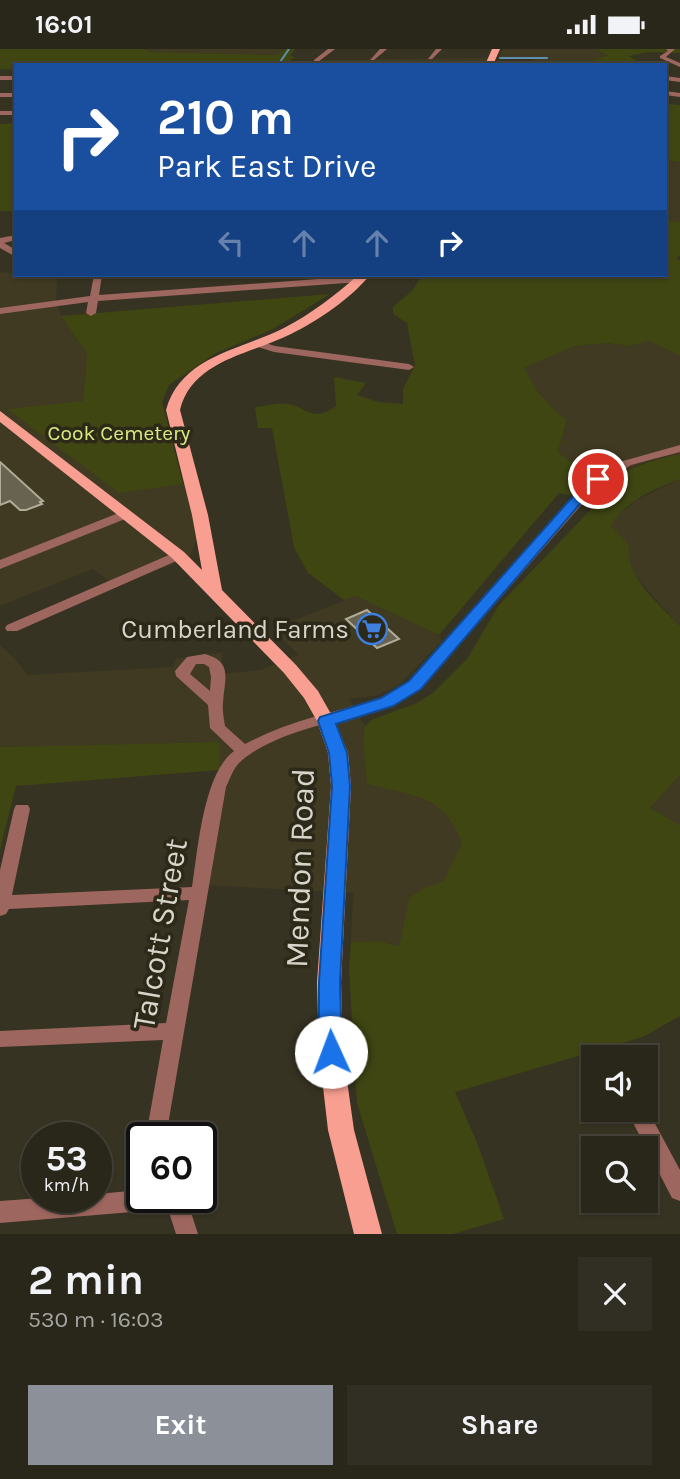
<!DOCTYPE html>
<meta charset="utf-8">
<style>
:root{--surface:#29261a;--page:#312e23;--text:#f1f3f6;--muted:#a5a5a2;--line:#454339;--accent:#8c9099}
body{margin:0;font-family:Karla,sans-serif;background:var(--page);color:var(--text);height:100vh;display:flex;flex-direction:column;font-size:26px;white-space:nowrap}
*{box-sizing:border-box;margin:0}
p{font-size:23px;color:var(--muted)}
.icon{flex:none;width:38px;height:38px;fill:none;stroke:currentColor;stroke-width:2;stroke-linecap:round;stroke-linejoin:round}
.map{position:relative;height:1185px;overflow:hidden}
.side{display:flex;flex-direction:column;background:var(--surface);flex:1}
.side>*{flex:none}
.top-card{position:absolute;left:14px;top:14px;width:653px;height:214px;border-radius:0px;box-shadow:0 2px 5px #0004,0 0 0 2px var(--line);background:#1a4fa0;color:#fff;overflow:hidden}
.controls{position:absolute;left:581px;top:996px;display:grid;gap:14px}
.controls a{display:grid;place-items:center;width:77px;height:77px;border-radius:0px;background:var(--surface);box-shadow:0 2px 5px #0004,0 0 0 2px var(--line);font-size:35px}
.speed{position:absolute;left:21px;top:1073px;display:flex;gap:14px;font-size:35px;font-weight:700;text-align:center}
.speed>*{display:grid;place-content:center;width:91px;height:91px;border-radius:50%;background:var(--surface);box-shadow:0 2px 5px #0004,0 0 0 2px var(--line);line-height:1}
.speed small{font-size:18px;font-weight:400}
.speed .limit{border:4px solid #111;border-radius:10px;background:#fff;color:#111}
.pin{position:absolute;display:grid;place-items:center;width:60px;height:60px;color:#fff;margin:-30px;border:4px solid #fff;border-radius:50%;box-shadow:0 2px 7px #0007}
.me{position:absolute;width:77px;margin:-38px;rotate:358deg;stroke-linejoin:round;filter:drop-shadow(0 0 5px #0008)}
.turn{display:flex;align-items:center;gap:24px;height:147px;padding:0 28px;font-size:32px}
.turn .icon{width:91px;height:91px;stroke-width:2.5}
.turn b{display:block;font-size:49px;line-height:60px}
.lanes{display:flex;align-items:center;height:66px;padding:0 28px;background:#0003;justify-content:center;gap:35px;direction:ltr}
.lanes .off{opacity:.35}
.round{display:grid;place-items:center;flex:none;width:74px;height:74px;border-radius:0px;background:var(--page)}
.summary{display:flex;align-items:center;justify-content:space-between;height:119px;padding:0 28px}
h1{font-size:42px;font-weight:700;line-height:52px}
.button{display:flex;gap:14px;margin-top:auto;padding:14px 28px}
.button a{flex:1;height:80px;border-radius:0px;background:var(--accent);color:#fff;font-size:28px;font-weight:700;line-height:80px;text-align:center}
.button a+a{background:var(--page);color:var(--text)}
.status{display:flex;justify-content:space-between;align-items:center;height:49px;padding:0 35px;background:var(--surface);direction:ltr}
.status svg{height:19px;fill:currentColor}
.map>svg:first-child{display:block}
</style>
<div class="status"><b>16:01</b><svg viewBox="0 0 49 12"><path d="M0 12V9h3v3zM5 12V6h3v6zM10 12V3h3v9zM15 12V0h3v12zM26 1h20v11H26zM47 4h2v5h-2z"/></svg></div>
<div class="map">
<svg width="680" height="1185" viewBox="0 0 680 1185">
<rect width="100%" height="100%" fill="#373322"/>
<!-- built -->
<path fill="#403a22" d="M144 0H285L278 6 148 3Z
M503 0H596L609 7 588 12 586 16H556L533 12V10L498 9Z
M490 9 488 16H317L322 11Z
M665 111 680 113V173L665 171Z
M0 223 57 229 56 252 61 267 87 305 83 352 8 360 119 443 191 434 201 480 189 510 114 536 93 520 0 557Z
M649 292 680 307V405L650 411 623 422 602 436 558 403 567 371 544 351 529 331 525 318 576 297 608 294 629 297Z
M680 430V577L633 525 611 477 616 467 637 451Z
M355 547 439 586 442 592 398 637 375 647 349 650 365 677 363 692 367 735 411 744 444 761 457 780 462 794 443 834 424 839 399 897 379 892 351 893 353 844 204 836 219 721 218 693 0 698V596L14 609 28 626 173 618 176 610 223 603 220 625 261 621 299 606 272 580Z
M680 726V776L649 759Z"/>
<!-- green -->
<path fill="#3f4612" d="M0 0H144L150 3 277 6 285 0H295L290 7 295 8 290 12 316 16H16V21L0 20Z
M596 0H680V4L648 3 629 7 644 16H586L588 12 608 7Z
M668 55 680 56V113L665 111V58Z
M16 74V162H0V75Z
M665 171 680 173V206L677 209 680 212V307L649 292 629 297 608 294 576 297 525 318C532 340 549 357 567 371L558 403 602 436C627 419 651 411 680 405V430C656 439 623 453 611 477L629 496C625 530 659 554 680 577V726L650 759 680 776V967L643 988 455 1043 478 1096 504 1170 453 1185H397L357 1054 349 920 351 893 379 892 399 897 410 848 424 839 443 833 462 794C446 746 410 746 367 735L363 692 365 677 373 670 415 655 433 644 467 610 499 556 598 453 559 444 439 586 355 547 344 551 308 524 294 498 272 379H258L255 358C265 357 279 353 289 355 307 359 313 374 336 357L334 328 366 334 357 346 378 353 403 355V340L415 316 407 274 393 265V258L412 242 422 226H665Z
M330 245 273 280 216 304 169 336 162 353 183 435 119 444 7 360 83 352 87 305 61 267Z
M219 693V721L16 737 0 801V698Z"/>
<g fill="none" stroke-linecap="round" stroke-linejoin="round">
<!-- stream -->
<path stroke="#5f8fae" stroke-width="2" d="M500 9H547
M278 16 289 0"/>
</g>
<!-- building -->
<path fill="#676350" stroke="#b1ac98" stroke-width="2" d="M0 413 43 452 40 453 42 455 26 461H20L10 452 0 456Z
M367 561 399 590 377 599 346 570Z"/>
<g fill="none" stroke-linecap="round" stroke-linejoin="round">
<!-- minor -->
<path fill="#9d665e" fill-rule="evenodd" d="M328 0H335L318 13H314V11Z
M380 0H387L374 11H370Z
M436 0H442L432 10H428Z
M666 0H675L666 8 680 14V18L660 9V7L668 2Z
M0 27H16V31H0Z
M665 27 680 29V33L665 31Z
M665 42 680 44V48L665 46Z
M0 44H16V48H0Z
M0 62H16V66H0Z
M16 186V191L4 194 16 201V208L0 199V189Z
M94 226H102L99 246 359 227 364 230 359 233 98 252 96 264 91 267 86 264 88 253 0 265V259L90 247Z
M256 291 275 297 409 315 414 318 409 321 274 303 252 296 251 294Z
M126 461 130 462 132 465 130 468 0 520V511Z
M178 502 183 503 184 506 183 509 17 582H7L5 579 7 576Z
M205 605C234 613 224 631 223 654 222 661 224 670 225 677L245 695C286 673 332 663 377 651L384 656 382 660C339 672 272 683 239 714 233 720 230 730 226 738L169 1070V1088H149V1070L163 991 0 998V982L166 974 189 851 9 860 6 865 0 867V821L14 760 16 756H28L30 760 12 846 192 838C198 801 203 725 234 702L210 679 208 656 176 627 175 622 187 608ZM196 615H204L209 618 211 628 210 642 190 625Z
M646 1058 680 1121V1152L672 1149 627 1062 646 1060Z
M142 1141V1148H186L198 1185H176L168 1160 0 1174V1152L55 1148H96V1145Z"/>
<!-- tertiary -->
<path fill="#9d665e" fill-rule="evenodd" d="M680 396V403L631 416 597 438 427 633C415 644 388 664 372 660L370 656 372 652 402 640 417 627 589 432 623 412Z"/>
<!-- primary -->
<path fill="#f99f91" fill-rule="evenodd" d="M492 0H500L493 16H485Z
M358 226H370C350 250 319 271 291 285 251 305 192 311 180 361L208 466 222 541 296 616 318 642 335 672 348 704 351 737 341 933 343 1003 354 1081 382 1185H354L328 1081 319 1003 317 933 331 737 328 704 317 672 304 649 284 624 172 509 0 373V362L184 503 202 521 192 466 166 361C181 307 240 301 284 279 311 265 336 246 358 226Z"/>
</g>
<!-- route -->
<path fill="#1a73e8" stroke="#114b97" stroke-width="2" d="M598 426 605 430 603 433 585 449 421 640 393 657 336 675 347 704 350 737 340 933 342 1003 338 1010 331 1013 323 1010 319 1003V933L332 737 329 704 318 672 320 668 381 649 409 632 576 444Z"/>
<!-- icons -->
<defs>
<g id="supermarket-ring" transform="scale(1.575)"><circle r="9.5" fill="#2d2918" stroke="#3f7fe0" stroke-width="1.5"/><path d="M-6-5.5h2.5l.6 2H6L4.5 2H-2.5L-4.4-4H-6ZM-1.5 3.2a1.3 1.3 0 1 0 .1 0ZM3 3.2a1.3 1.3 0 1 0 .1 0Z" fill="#3f7fe0"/></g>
</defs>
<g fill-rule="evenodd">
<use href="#supermarket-ring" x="372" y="580"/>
</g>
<g text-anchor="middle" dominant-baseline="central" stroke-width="7" stroke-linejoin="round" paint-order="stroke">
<!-- far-park labels -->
<g font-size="21" fill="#d8ea7f" stroke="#2d2918">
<text x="119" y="384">Cook Cemetery</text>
</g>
<!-- poi labels -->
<g font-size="26" fill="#d8d5cb" stroke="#2d2918" text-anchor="end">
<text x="349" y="580">Cumberland Farms</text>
</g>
<!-- near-street labels -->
<g font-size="32" fill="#d8d5cb" stroke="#2d2918">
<text transform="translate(300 819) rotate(-88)">Mendon Road</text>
<text transform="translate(160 885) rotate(-80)">Talcott Street</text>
</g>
</g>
</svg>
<div class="controls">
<a><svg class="icon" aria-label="sound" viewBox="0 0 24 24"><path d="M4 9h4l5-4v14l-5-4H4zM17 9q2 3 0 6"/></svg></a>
<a><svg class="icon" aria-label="search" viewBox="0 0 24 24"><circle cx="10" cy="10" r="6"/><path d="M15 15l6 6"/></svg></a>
</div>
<div class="speed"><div>53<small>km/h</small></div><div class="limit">60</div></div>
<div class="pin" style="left:598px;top:430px;background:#d93025"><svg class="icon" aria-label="arrive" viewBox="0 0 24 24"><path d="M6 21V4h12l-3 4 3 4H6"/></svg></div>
<svg class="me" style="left:331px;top:1003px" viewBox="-20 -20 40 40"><circle r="19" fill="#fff"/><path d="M0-13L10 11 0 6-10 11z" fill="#1a73e8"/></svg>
<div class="top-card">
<div class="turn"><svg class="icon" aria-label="right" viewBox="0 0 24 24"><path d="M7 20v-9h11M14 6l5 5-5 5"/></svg><div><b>210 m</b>Park East Drive</div></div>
<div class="lanes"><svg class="icon off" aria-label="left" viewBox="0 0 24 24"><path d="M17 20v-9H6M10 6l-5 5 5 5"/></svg><svg class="icon off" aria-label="ahead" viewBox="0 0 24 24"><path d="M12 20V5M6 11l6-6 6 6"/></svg><svg class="icon off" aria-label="ahead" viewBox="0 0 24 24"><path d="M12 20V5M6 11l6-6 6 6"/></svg><svg class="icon" aria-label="right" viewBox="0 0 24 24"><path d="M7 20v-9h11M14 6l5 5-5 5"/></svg></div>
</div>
</div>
<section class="side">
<div class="summary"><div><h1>2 min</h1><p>530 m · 16:03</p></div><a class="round"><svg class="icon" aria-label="close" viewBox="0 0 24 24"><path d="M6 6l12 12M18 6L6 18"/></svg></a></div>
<div class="button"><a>Exit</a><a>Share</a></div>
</section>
